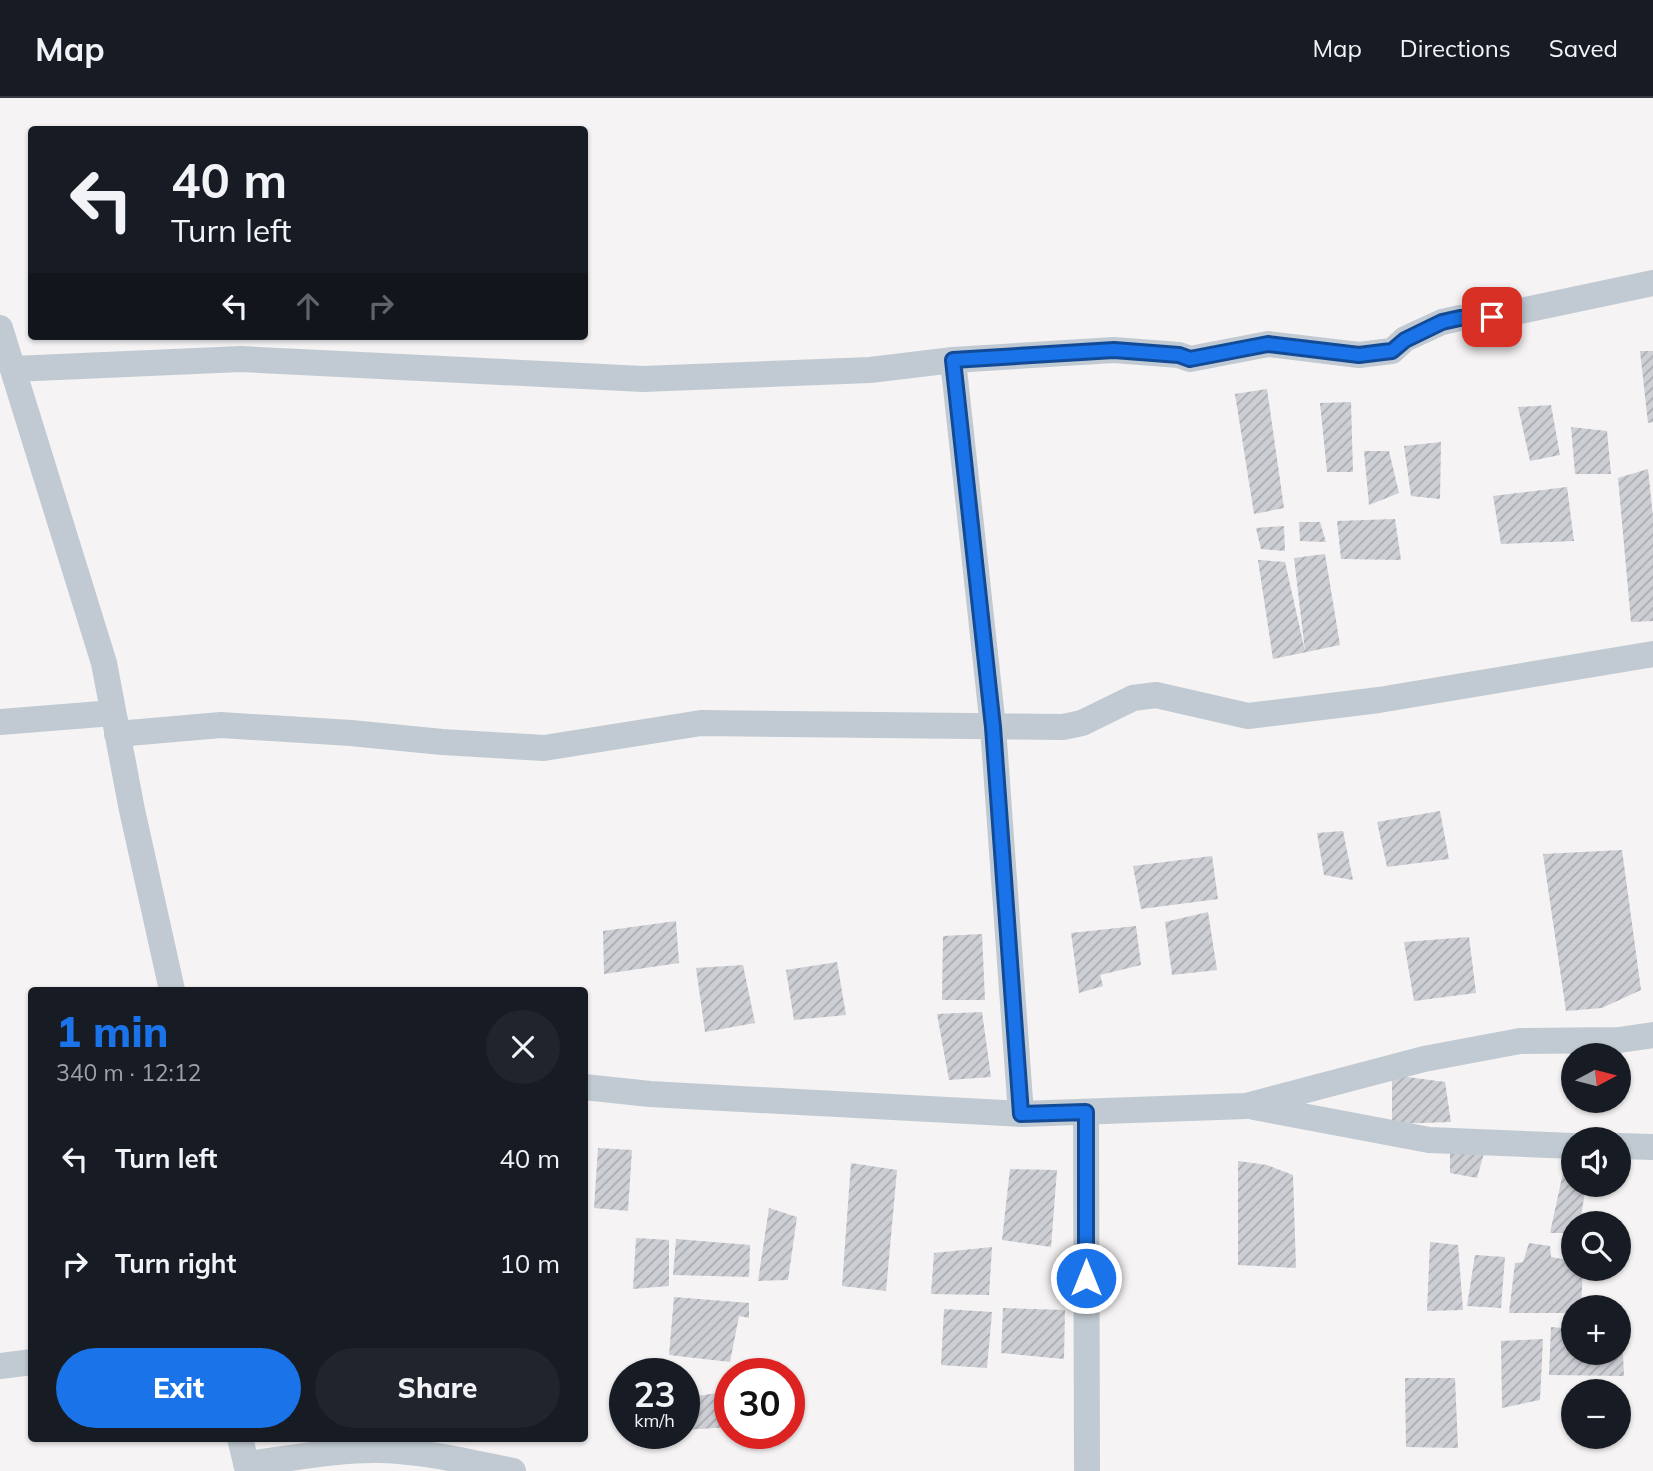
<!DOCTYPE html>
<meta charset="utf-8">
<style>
:root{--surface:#171b24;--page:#20242c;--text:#f1f3f6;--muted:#9ea1a6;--line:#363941;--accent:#1a73e8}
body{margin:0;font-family:Mulish,sans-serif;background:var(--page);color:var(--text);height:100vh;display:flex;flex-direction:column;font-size:26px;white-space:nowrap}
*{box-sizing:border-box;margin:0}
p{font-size:23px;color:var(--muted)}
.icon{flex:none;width:38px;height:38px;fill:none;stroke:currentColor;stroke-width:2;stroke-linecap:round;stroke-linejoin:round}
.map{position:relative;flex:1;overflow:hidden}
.details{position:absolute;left:28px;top:889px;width:560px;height:455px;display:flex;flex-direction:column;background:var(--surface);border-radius:7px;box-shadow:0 2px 5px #0004}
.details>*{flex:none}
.top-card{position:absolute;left:28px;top:28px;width:560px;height:214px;border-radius:7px;box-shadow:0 2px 5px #0004;background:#171b24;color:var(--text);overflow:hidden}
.needle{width:46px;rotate:83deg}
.controls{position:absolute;left:1561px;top:945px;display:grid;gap:14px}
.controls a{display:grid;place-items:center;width:70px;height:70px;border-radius:50%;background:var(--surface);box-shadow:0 2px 5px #0004;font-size:35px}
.speed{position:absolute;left:609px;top:1260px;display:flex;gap:14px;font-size:35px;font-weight:700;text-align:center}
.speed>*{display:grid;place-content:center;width:91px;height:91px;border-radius:50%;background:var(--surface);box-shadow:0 2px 5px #0004;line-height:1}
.speed small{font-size:18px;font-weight:400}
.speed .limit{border:10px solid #d22;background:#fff;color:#111}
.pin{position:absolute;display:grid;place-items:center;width:60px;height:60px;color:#fff;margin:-30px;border-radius:14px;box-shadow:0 4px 10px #0006}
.me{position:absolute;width:77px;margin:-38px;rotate:0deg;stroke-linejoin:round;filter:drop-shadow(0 0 5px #0008)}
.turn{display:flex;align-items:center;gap:24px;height:147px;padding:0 28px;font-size:32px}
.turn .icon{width:91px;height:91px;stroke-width:2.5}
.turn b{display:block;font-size:49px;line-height:60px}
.lanes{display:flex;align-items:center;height:66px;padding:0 28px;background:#0003;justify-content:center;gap:35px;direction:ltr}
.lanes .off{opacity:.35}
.round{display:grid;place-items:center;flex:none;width:74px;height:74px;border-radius:37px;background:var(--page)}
.overview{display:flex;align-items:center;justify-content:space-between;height:119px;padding:0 28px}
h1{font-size:42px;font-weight:800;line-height:52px;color:var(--accent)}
.action{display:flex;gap:14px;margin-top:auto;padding:14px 28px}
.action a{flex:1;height:80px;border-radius:42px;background:var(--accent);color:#fff;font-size:28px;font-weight:800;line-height:80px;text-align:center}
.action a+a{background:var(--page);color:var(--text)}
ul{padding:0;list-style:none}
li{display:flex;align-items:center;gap:21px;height:105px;padding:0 28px}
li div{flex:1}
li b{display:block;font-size:26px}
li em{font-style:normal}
header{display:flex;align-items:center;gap:42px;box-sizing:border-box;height:98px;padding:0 35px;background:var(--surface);border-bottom:2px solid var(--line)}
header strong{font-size:33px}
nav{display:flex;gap:38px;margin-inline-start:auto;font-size:24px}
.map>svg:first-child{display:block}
</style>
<header>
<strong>Map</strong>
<nav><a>Map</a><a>Directions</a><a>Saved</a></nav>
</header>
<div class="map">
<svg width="1653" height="1373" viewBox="0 0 1653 1373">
<defs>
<pattern id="building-hatch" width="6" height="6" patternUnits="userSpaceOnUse" patternTransform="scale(1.75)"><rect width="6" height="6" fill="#cdcfd5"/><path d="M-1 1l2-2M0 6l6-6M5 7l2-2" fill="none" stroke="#a8abb0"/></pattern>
</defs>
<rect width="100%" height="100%" fill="#f5f3f3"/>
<!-- building -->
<path fill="url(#building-hatch)" d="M1640 253H1653V324L1648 325Z
M1267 291 1284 410 1254 416 1235 296Z
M1351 304 1353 374H1327L1320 305Z
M1551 307 1560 357 1530 363 1518 309Z
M1571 329 1607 333 1611 376H1575Z
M1441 344 1440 401 1411 398 1404 348Z
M1364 353H1389L1399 395 1369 407Z
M1648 371 1653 419V523L1631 524 1618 380Z
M1567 389 1574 443 1501 446 1493 398Z
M1395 421 1401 462 1341 461 1337 423Z
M1299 424H1320L1326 444 1300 443Z
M1284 428 1285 453 1261 451 1256 430Z
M1325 456 1340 547 1273 561 1258 462 1285 464 1305 553 1294 460Z
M1440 713 1449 761 1387 769 1377 724Z
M1343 733 1353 782 1324 777 1317 735Z
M1622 752 1641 892 1602 910 1566 913 1543 756Z
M1212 758 1218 801 1141 811 1133 768Z
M1208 814 1217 872 1172 877 1165 824Z
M676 823 679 865 604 876 603 833Z
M1136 828 1141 867 1100 877 1103 888 1079 895 1071 835Z
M982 836 985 902H942L943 838Z
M1469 839 1476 895 1414 903 1404 844Z
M837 864 846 917 794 922 786 872Z
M743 867 755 925 705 934 696 870Z
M982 914 991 979 949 982 937 916Z
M1392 977 1445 984 1451 1024 1392 1026Z
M598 1050 632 1052 628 1113 594 1110Z
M1450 1054 1484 1055 1477 1080 1450 1075Z
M1238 1063 1267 1067 1293 1077 1296 1170 1238 1167Z
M851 1065 897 1072 886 1193 842 1188Z
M1564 1070 1573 1071V1087H1586L1580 1125H1573V1135H1550Z
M1010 1071 1057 1072 1051 1149 1002 1142Z
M769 1110 797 1119 788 1182 758 1183Z
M636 1140 669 1142V1188L633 1191Z
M676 1141 750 1147 749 1179 673 1177Z
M1430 1144 1458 1147 1463 1212 1427 1213Z
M1529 1145 1550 1148 1551 1159 1573 1163V1171H1583L1581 1209H1573V1215H1509L1515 1165 1523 1164Z
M992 1149 989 1197 931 1196 934 1155Z
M1475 1157 1505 1159 1501 1210 1467 1208Z
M674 1199 749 1205V1220L739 1218 730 1264 669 1257Z
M1003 1210 1065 1212 1064 1261 1001 1255Z
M944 1211 992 1214 987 1270 941 1267Z
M1551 1229 1573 1231V1255H1619V1235H1622L1624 1278 1549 1277Z
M1543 1241 1540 1302 1502 1310 1501 1243Z
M1405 1280H1455L1458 1350 1406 1349Z
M730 1293V1329L684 1332V1300Z"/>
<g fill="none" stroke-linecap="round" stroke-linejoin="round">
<!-- street -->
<path stroke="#c1cad2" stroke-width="26" d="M0 230 104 565 132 712 172 892
M953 262 993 629 1021 1016
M13 271 241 261 643 281 870 272 953 262 1114 252 1179 257 1190 261 1268 246 1359 257 1383 254 1392 253 1405 241 1442 224 1460 220 1492 219 1653 185
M0 624 113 615
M117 636 221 627 351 635 442 644 544 650 701 625 1063 629 1082 625 1133 600 1156 597 1248 618 1379 602 1653 556
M584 989 650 996 1021 1016 1246 1008 1424 961 1520 943 1619 942 1653 937
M1254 1009 1429 1042 1573 1048
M1086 1014 1087 1373
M1619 1048 1653 1049
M0 1268 32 1264
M240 1340 248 1373
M246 1366C290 1361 336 1351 380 1352 424 1353 469 1364 513 1373"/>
</g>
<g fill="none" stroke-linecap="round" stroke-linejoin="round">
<!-- route casing -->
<g stroke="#114b97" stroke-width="18">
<path id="route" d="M1086 1180V1014L1021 1016 993 629 953 262 1114 252 1179 257 1190 261 1268 246 1359 257 1383 254 1392 253 1405 242 1442 224 1460 220 1492 219"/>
</g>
<!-- route -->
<use href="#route" stroke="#1a73e8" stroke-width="12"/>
</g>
</svg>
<div class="controls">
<a><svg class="needle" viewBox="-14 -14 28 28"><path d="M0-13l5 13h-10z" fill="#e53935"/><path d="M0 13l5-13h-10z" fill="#9ea1a6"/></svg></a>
<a><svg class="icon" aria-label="sound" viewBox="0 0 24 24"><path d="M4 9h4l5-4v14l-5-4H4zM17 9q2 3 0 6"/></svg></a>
<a><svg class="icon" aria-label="search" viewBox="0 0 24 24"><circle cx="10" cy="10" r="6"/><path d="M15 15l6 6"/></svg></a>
<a>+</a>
<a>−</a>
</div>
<div class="speed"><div>23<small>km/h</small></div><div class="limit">30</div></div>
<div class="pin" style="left:1492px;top:219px;background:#d93025"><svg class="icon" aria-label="arrive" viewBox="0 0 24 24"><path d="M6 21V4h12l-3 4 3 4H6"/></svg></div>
<svg class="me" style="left:1086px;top:1180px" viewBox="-20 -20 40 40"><circle r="17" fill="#1a73e8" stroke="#fff" stroke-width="3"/><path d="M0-11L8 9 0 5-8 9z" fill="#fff"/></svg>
<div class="top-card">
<div class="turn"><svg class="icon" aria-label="left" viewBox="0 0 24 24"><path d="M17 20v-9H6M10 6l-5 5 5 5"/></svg><div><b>40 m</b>Turn left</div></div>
<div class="lanes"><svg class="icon" aria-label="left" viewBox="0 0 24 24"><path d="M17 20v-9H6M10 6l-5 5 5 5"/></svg><svg class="icon off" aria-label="ahead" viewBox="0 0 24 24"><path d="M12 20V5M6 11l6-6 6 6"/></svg><svg class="icon off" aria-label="right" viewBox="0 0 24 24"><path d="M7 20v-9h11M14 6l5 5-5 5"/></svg></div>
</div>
<section class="details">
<div class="overview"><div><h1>1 min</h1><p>340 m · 12:12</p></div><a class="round"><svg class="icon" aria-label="close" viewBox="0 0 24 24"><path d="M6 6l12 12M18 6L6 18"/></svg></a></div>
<ul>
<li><svg class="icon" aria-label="left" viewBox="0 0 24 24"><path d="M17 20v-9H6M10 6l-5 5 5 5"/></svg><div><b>Turn left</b></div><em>40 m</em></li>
<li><svg class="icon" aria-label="right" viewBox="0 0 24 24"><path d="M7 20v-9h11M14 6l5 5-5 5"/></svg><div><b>Turn right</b></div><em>10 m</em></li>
</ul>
<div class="action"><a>Exit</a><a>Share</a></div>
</section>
</div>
